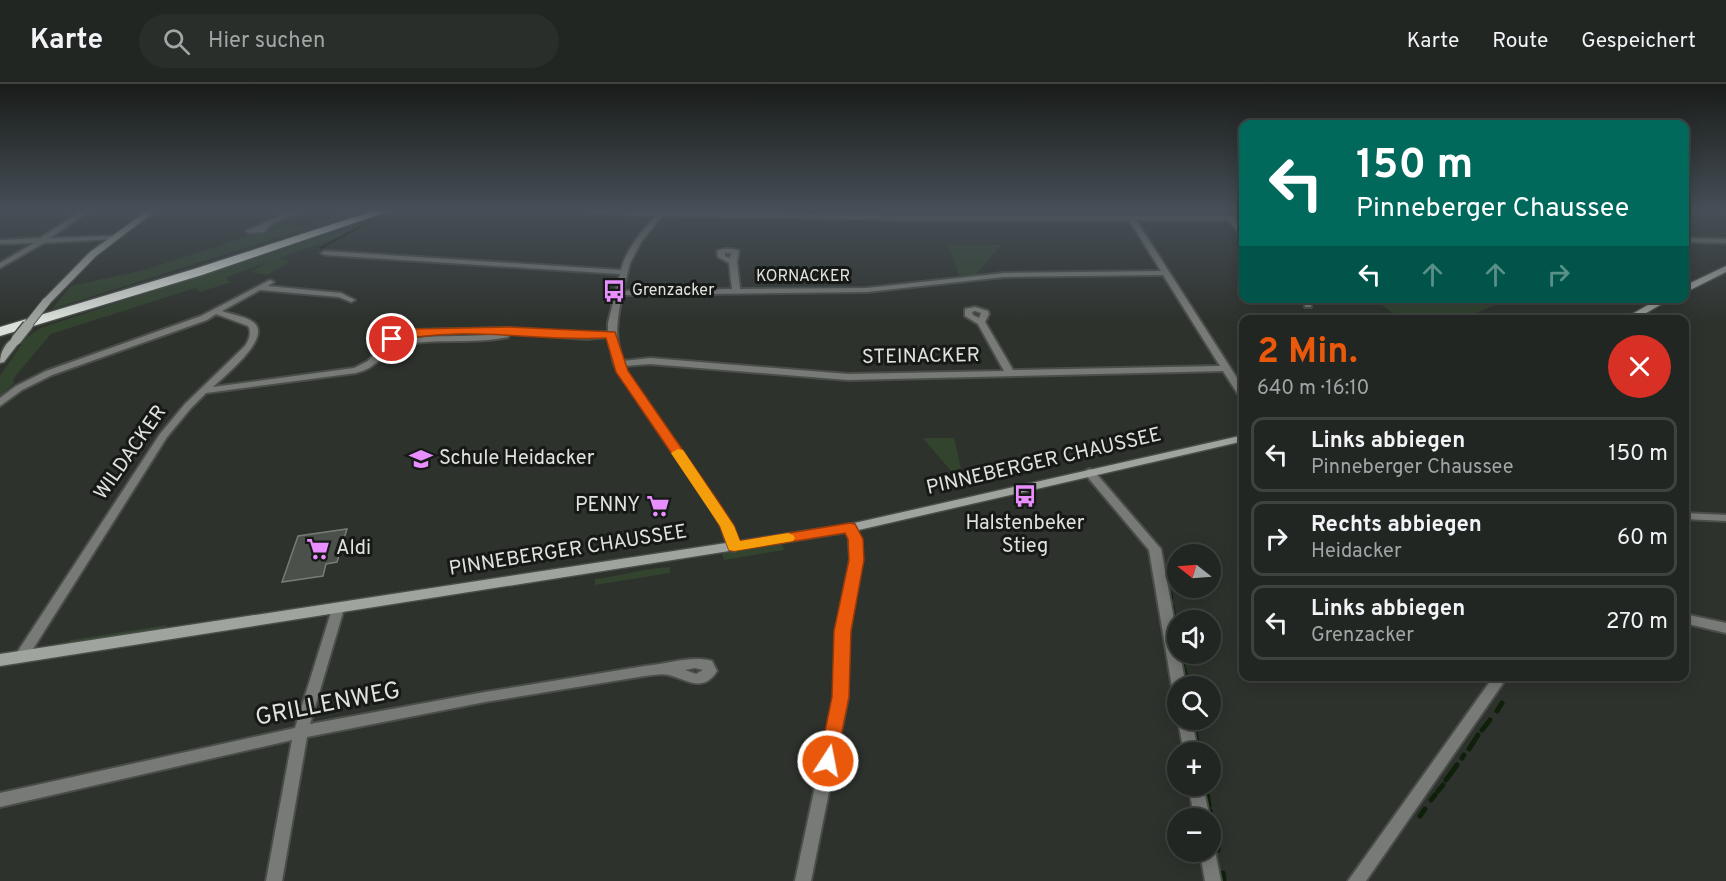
<!DOCTYPE html>
<html lang="de">
<meta charset="utf-8">
<style>
:root{--surface:#222622;--page:#2a2e2a;--text:#f1f3f6;--muted:#a2a5a5;--line:#3f4340;--accent:#ea580c}
body{margin:0;font-family:Overpass,sans-serif;background:var(--page);color:var(--text);height:100vh;display:flex;flex-direction:column;font-size:22px;white-space:nowrap}
*{box-sizing:border-box;margin:0}
p{font-size:20px;color:var(--muted)}
.icon{flex:none;width:33px;height:33px;fill:none;stroke:currentColor;stroke-width:2;stroke-linecap:round;stroke-linejoin:round}
.map{position:relative;flex:1;overflow:hidden}
.sheet{position:absolute;left:1239px;top:231px;width:450px;height:366px;display:flex;flex-direction:column;background:var(--surface);border-radius:12px;box-shadow:0 3px 15px #0003,0 0 0 2px var(--line)}
.sheet>*{flex:none}
.top-card{position:absolute;left:1239px;top:36px;width:450px;height:183px;border-radius:12px;box-shadow:0 3px 15px #0003,0 0 0 2px var(--line);background:#00695c;color:#fff;overflow:hidden}
.needle{width:39px;rotate:287deg}
.fabs{position:absolute;left:1167px;top:460px;display:grid;gap:12px}
.fabs a{display:grid;place-items:center;width:54px;height:54px;border-radius:50%;background:var(--surface);box-shadow:0 3px 15px #0003,0 0 0 2px var(--line);font-size:30px}
.pin{position:absolute;display:grid;place-items:center;width:51px;height:51px;color:#fff;margin:-26px;border:3px solid #fff;border-radius:50%;box-shadow:0 2px 6px #0007}
.me{position:absolute;width:66px;margin:-33px;rotate:11deg;stroke-linejoin:round;filter:drop-shadow(0 0 4px #0008)}
.turn{display:flex;align-items:center;gap:21px;height:126px;padding:0 18px;font-size:27px}
.turn .icon{width:78px;height:78px;stroke-width:2.5}
.turn b{display:block;font-size:42px;line-height:51px}
.lanes{display:flex;align-items:center;height:57px;padding:0 18px;background:#0003;justify-content:center;gap:30px;direction:ltr}
.lanes .off{opacity:.35}
.round{display:grid;place-items:center;flex:none;width:63px;height:63px;border-radius:32px;background:var(--page)}
.headline{display:flex;align-items:center;justify-content:space-between;height:102px;padding:0 18px}
h1{font-size:36px;font-weight:700;line-height:45px;color:var(--accent)}
ul{padding:0;list-style:none}
li{display:flex;align-items:center;gap:18px;height:75px;margin:0 12px 9px;padding:0 6px;border:3px solid var(--line);border-radius:12px}
li div{flex:1}
li b{display:block;font-size:22px}
li em{font-style:normal}
header{display:flex;align-items:center;gap:36px;box-sizing:border-box;height:84px;padding:0 30px;background:var(--surface);border-bottom:2px solid var(--line)}
header strong{font-size:28px}
nav{display:flex;gap:33px;margin-inline-start:auto;font-size:21px}
.search{width:420px;height:54px;background:var(--page);display:flex;align-items:center;gap:15px;box-sizing:border-box;padding:0 21px;border-radius:33px;color:var(--muted);font-size:22px}
.map>svg:first-child{display:block}
</style>
<header>
<strong>Karte</strong>
<div class="search"><svg class="icon" aria-label="search" viewBox="0 0 24 24"><circle cx="10" cy="10" r="6"/><path d="M15 15l6 6"/></svg>Hier suchen</div>
<nav><a>Karte</a><a>Route</a><a>Gespeichert</a></nav>
</header>
<div class="map">
<svg width="1726" height="797" viewBox="0 0 1726 797">
<rect width="100%" height="100%" fill="#2e322d"/>
<!-- green -->
<path fill="#32432e" d="M352 127H362L52 225 71 202 144 186 255 150 288 141 303 143Z
M361 140 333 155 277 175 291 177 267 191 251 188 270 177 225 194 231 198 200 208 195 204 51 250 13 295 14 299 0 312V292L26 254 40 244Z
M948 161H1001L975 191H959Z
M1373 215H1477L1495 221 1463 235H1402Z
M923 354H954L961 385 951 387Z
M782 460 784 466 724 476 722 469Z
M670 483V489L595 501V495C621 492 644 484 670 483Z
M167 541 165 546 68 561 70 556Z"/>
<g fill="none" stroke-linecap="round" stroke-linejoin="round">
<!-- stream-far2 -->
<path stroke="#0e200a" stroke-width="2" d="M321 164 375 135"/>
<!-- stream-far1 -->
<path stroke="#0e200a" stroke-width="4.5" d="M1170 510 1171 514
M1172 522 1175 536
M1176 542 1178 547"/>
<!-- stream -->
<path stroke="#0e200a" stroke-width="5" d="M1182 570 1183 581
M1184 586 1187 603
M1497 627 1502 619
M1193 636 1197 659
M1482 646 1490 636
M1469 665 1478 651
M1462 674 1464 671
M1446 696 1457 681
M1438 707 1443 701
M1207 709 1209 722
M1431 716 1435 711
M1210 727 1216 756
M1420 732 1425 725
M1218 762V766
M1223 789 1224 797"/>
</g>
<!-- building -->
<path fill="#4c504b" stroke="#767b74" stroke-width="1.5" d="M347 445 337 478 326 480 323 492 282 498 298 452Z"/>
<g fill="none" stroke-linecap="round" stroke-linejoin="round">
<!-- street casing -->
<g stroke="#4a4e49" stroke-width="4">
<path id="street" d="M82 127H89L50 154 112 152 114 153V155L44 159 0 184V179L34 159 0 160V156L40 154Z
M292 127H300L273 139 264 148 249 149 246 147Z
M588 127 659 128 666 127 665 128 912 132H1244V136H1235L1244 148V155L1228 136H1136L1244 305V316L1241 315 1223 287 848 296 650 280 624 282 626 288 733 442 740 463 734 467 728 463 721 442 710 424 618 288 614 280 608 253 587 255 505 249 509 251 508 253C472 261 434 253 399 262 381 268 386 273 373 281 369 285 362 287 356 289L206 309 191 324 167 353 26 576 21 578 16 576 14 573 16 570 160 350 185 320 245 262C249 256 252 248 248 242L216 230 207 236 52 291 22 306 0 322V314L16 302 46 287 201 232 270 196 274 198 268 202 341 209 355 216 351 218 339 213 260 206 222 227C230 230 247 233 253 238 274 253 223 293 213 303L354 284 368 277 389 253 413 246 509 244 587 249 608 248V239L620 190 325 171 321 169 325 167 621 186C626 165 642 148 655 132L591 129ZM662 132 912 136H1129L1161 187 1004 189 867 204 740 205 737 178 739 167C734 164 722 164 717 167L718 173 729 179 732 205 623 207 630 179 641 158ZM725 169H731L730 174 725 172ZM1163 191 1220 282 1013 286 985 238 989 230 988 227 975 223 965 225V232L978 240 1004 287 848 290 650 274 623 277C614 252 617 237 622 211L867 208 1004 193ZM975 227 981 229 979 234 973 231 972 228ZM505 249C468 255 429 248 393 259L395 257 414 250Z
M1684 154 1726 155V159L1684 158Z
M1303 214H1311V223H1305Z
M1089 385 1093 386 1161 465 1178 557V570H1180L1186 603H1178V608L1174 607 1172 603 1149 466 1085 390 1084 388Z
M1684 429 1726 431V437L1684 435Z
M850 440 854 441 861 455 862 476 848 547V613L811 797H795L834 613 836 547 850 476 849 455 844 444Z
M338 521 342 522 344 525 310 640 485 608 645 582C667 580 692 571 712 577L717 587C703 609 688 596 669 591 662 589 653 591 645 592L485 618 307 653 282 797H266L292 656 0 723V709L295 644 332 525 334 522ZM695 584 703 586 696 590 685 586Z
M1684 530 1726 539V549L1684 539Z
M1494 592H1508L1366 797H1348Z
M1178 636H1192L1198 669H1184Z
M1189 702H1203L1210 735H1194Z
M1210 762 1214 763 1221 797H1205L1200 768H1210Z"/>
</g>
<!-- secondary casing -->
<g stroke="#4a4e49" stroke-width="3">
<path id="secondary" d="M147 127H155L96 172 49 220H43V216L90 168Z
M1726 182V188L1684 209V202Z
M1660 214H1672L1634 236H1622Z
M16 253 21 256 4 278 0 279C0 268 6 257 16 253Z
M1244 351V357L850 448 0 582V570L850 440Z"/>
</g>
<!-- highway casing -->
<g stroke="#4a4e49" stroke-width="3">
<path id="highway" d="M373 127H389L202 191 0 252V243L194 185Z"/>
</g>
<!-- street -->
<use href="#street" fill="#787a77" fill-rule="evenodd"/>
<!-- secondary -->
<use href="#secondary" fill="#a0a49f" fill-rule="evenodd"/>
<!-- highway -->
<use href="#highway" fill="#dbe1da" fill-rule="evenodd"/>
<!-- secondary-bridge-far1 casing -->
<g stroke="#4a4e49" stroke-width="10" stroke-linecap="butt">
<path id="secondary-bridge-far1" d="M27 242 46 218"/>
</g>
<!-- secondary-bridge casing -->
<g stroke="#4a4e49" stroke-width="13" stroke-linecap="butt">
<path id="secondary-bridge" d="M16 256 28 241"/>
</g>
<!-- secondary-bridge-far1 -->
<use href="#secondary-bridge-far1" stroke="#a0a49f" stroke-width="8"/>
<!-- secondary-bridge -->
<use href="#secondary-bridge" stroke="#a0a49f" stroke-width="10"/>
</g>
<!-- sky -->
<linearGradient id="sky" x2="0" y2="1"><stop stop-color="#191c19"/><stop offset="0.53" stop-color="#464f57"/><stop offset="1" stop-color="#464f57" stop-opacity="0"/></linearGradient>
<rect width="1726" height="238" fill="url(#sky)"/>
<!-- route -->
<path fill="#ea580c" stroke="#983908" stroke-width="1.5" d="M509 243 615 248 628 287 722 423 734 442 740 457 850 439 855 440 863 455 864 476 851 547 849 613 835 682 828 685 822 682 819 677 832 613 834 547 849 476 848 455 845 449 734 467 729 466 720 442 709 424 616 288 606 254C535 258 462 240 392 258L387 255 413 245Z"/>
<!-- slow -->
<path fill="#f59e0b" d="M678 365 683 366 734 442 740 457 788 449 793 451 795 454 793 457 734 467 729 466 720 442 671 369Z"/>
<!-- icons -->
<defs>
<g id="bus-bare" transform="scale(1.8)"><path d="M-5-6H5V4H4V6H2V4H-2V6H-4V4H-5ZM-3.5-4V0h7V-4ZM-3.5 1.2v1.5H-2V1.2ZM2 1.2v1.5H3.5V1.2Z" fill="#e98efe" stroke="#171917" stroke-width="2.5" paint-order="stroke"/></g>
<g id="school-bare" transform="scale(1.8)"><path d="M0-5L7-2L0 1L-7-2ZM-4 1L0 2.5L4 1V4Q0 6-4 4Z" fill="#e98efe" stroke="#171917" stroke-width="2.5" paint-order="stroke"/></g>
<g id="supermarket-bare" transform="scale(1.8)"><path d="M-6-5.5h2.5l.6 2H6L4.5 2H-2.5L-4.4-4H-6ZM-1.5 3.2a1.3 1.3 0 1 0 .1 0ZM3 3.2a1.3 1.3 0 1 0 .1 0Z" fill="#e98efe" stroke="#171917" stroke-width="2.5" paint-order="stroke"/></g>
</defs>
<g fill-rule="evenodd">
<use href="#bus-bare" x="614" y="207"/>
<use href="#school-bare" x="421" y="375"/>
<use href="#bus-bare" x="1025" y="412"/>
<use href="#supermarket-bare" x="658" y="422"/>
<use href="#supermarket-bare" x="318" y="465"/>
</g>
<g text-anchor="middle" dominant-baseline="central" stroke-width="6" stroke-linejoin="round" paint-order="stroke">
<!-- far-street labels -->
<g font-size="16" fill="#dfe2df" stroke="#171917">
<text x="803" y="193">KORNACKER</text>
</g>
<!-- far-poi labels -->
<g font-size="16" fill="#dfe2df" stroke="#171917" text-anchor="start">
<text x="632" y="207">Grenzacker</text>
</g>
<!-- street labels -->
<g font-size="20" fill="#dfe2df" stroke="#171917">
<text transform="translate(921 273) rotate(-1)">STEINACKER</text>
<text transform="translate(131 369) rotate(-55)">WILDACKER</text>
<text transform="translate(1044 378) rotate(-13)">PINNEBERGER CHAUSSEE</text>
<text transform="translate(568 467) rotate(-9)">PINNEBERGER CHAUSSEE</text>
</g>
<!-- poi labels -->
<g font-size="20" fill="#dfe2df" stroke="#171917" text-anchor="start">
<text x="439" y="375">Schule Heidacker</text>
<text x="640" y="422" text-anchor="end">PENNY</text>
<text x="1025" y="440" text-anchor="middle">Halstenbeker<tspan x="1025" dy="23">Stieg</tspan></text>
<text x="336" y="465">Aldi</text>
</g>
<!-- near-street labels -->
<g font-size="24" fill="#dfe2df" stroke="#171917">
<text transform="translate(328 621) rotate(-11)">GRILLENWEG</text>
</g>
</g>
</svg>
<div class="fabs">
<a><svg class="needle" viewBox="-14 -14 28 28"><path d="M0-13l5 13h-10z" fill="#e53935"/><path d="M0 13l5-13h-10z" fill="#a2a5a5"/></svg></a>
<a><svg class="icon" aria-label="sound" viewBox="0 0 24 24"><path d="M4 9h4l5-4v14l-5-4H4zM17 9q2 3 0 6"/></svg></a>
<a><svg class="icon" aria-label="search" viewBox="0 0 24 24"><circle cx="10" cy="10" r="6"/><path d="M15 15l6 6"/></svg></a>
<a>+</a>
<a>−</a>
</div>
<div class="pin" style="left:392px;top:255px;background:#d93025"><svg class="icon" aria-label="arrive" viewBox="0 0 24 24"><path d="M6 21V4h12l-3 4 3 4H6"/></svg></div>
<svg class="me" style="left:828px;top:677px" viewBox="-20 -20 40 40"><circle r="17" fill="#ea580c" stroke="#fff" stroke-width="3"/><path d="M0-11L8 9 0 5-8 9z" fill="#fff"/></svg>
<div class="top-card">
<div class="turn"><svg class="icon" aria-label="left" viewBox="0 0 24 24"><path d="M17 20v-9H6M10 6l-5 5 5 5"/></svg><div><b>150 m</b>Pinneberger Chaussee</div></div>
<div class="lanes"><svg class="icon" aria-label="left" viewBox="0 0 24 24"><path d="M17 20v-9H6M10 6l-5 5 5 5"/></svg><svg class="icon off" aria-label="ahead" viewBox="0 0 24 24"><path d="M12 20V5M6 11l6-6 6 6"/></svg><svg class="icon off" aria-label="ahead" viewBox="0 0 24 24"><path d="M12 20V5M6 11l6-6 6 6"/></svg><svg class="icon off" aria-label="right" viewBox="0 0 24 24"><path d="M7 20v-9h11M14 6l5 5-5 5"/></svg></div>
</div>
<section class="sheet">
<div class="headline"><div><h1>2 Min.</h1><p>640 m · 16:10</p></div><a class="round" style="background:#d93025;color:#fff"><svg class="icon" aria-label="close" viewBox="0 0 24 24"><path d="M6 6l12 12M18 6L6 18"/></svg></a></div>
<ul>
<li><svg class="icon" aria-label="left" viewBox="0 0 24 24"><path d="M17 20v-9H6M10 6l-5 5 5 5"/></svg><div><b>Links abbiegen</b><p>Pinneberger Chaussee</p></div><em>150 m</em></li>
<li><svg class="icon" aria-label="right" viewBox="0 0 24 24"><path d="M7 20v-9h11M14 6l5 5-5 5"/></svg><div><b>Rechts abbiegen</b><p>Heidacker</p></div><em>60 m</em></li>
<li><svg class="icon" aria-label="left" viewBox="0 0 24 24"><path d="M17 20v-9H6M10 6l-5 5 5 5"/></svg><div><b>Links abbiegen</b><p>Grenzacker</p></div><em>270 m</em></li>
</ul>
</section>
</div>
